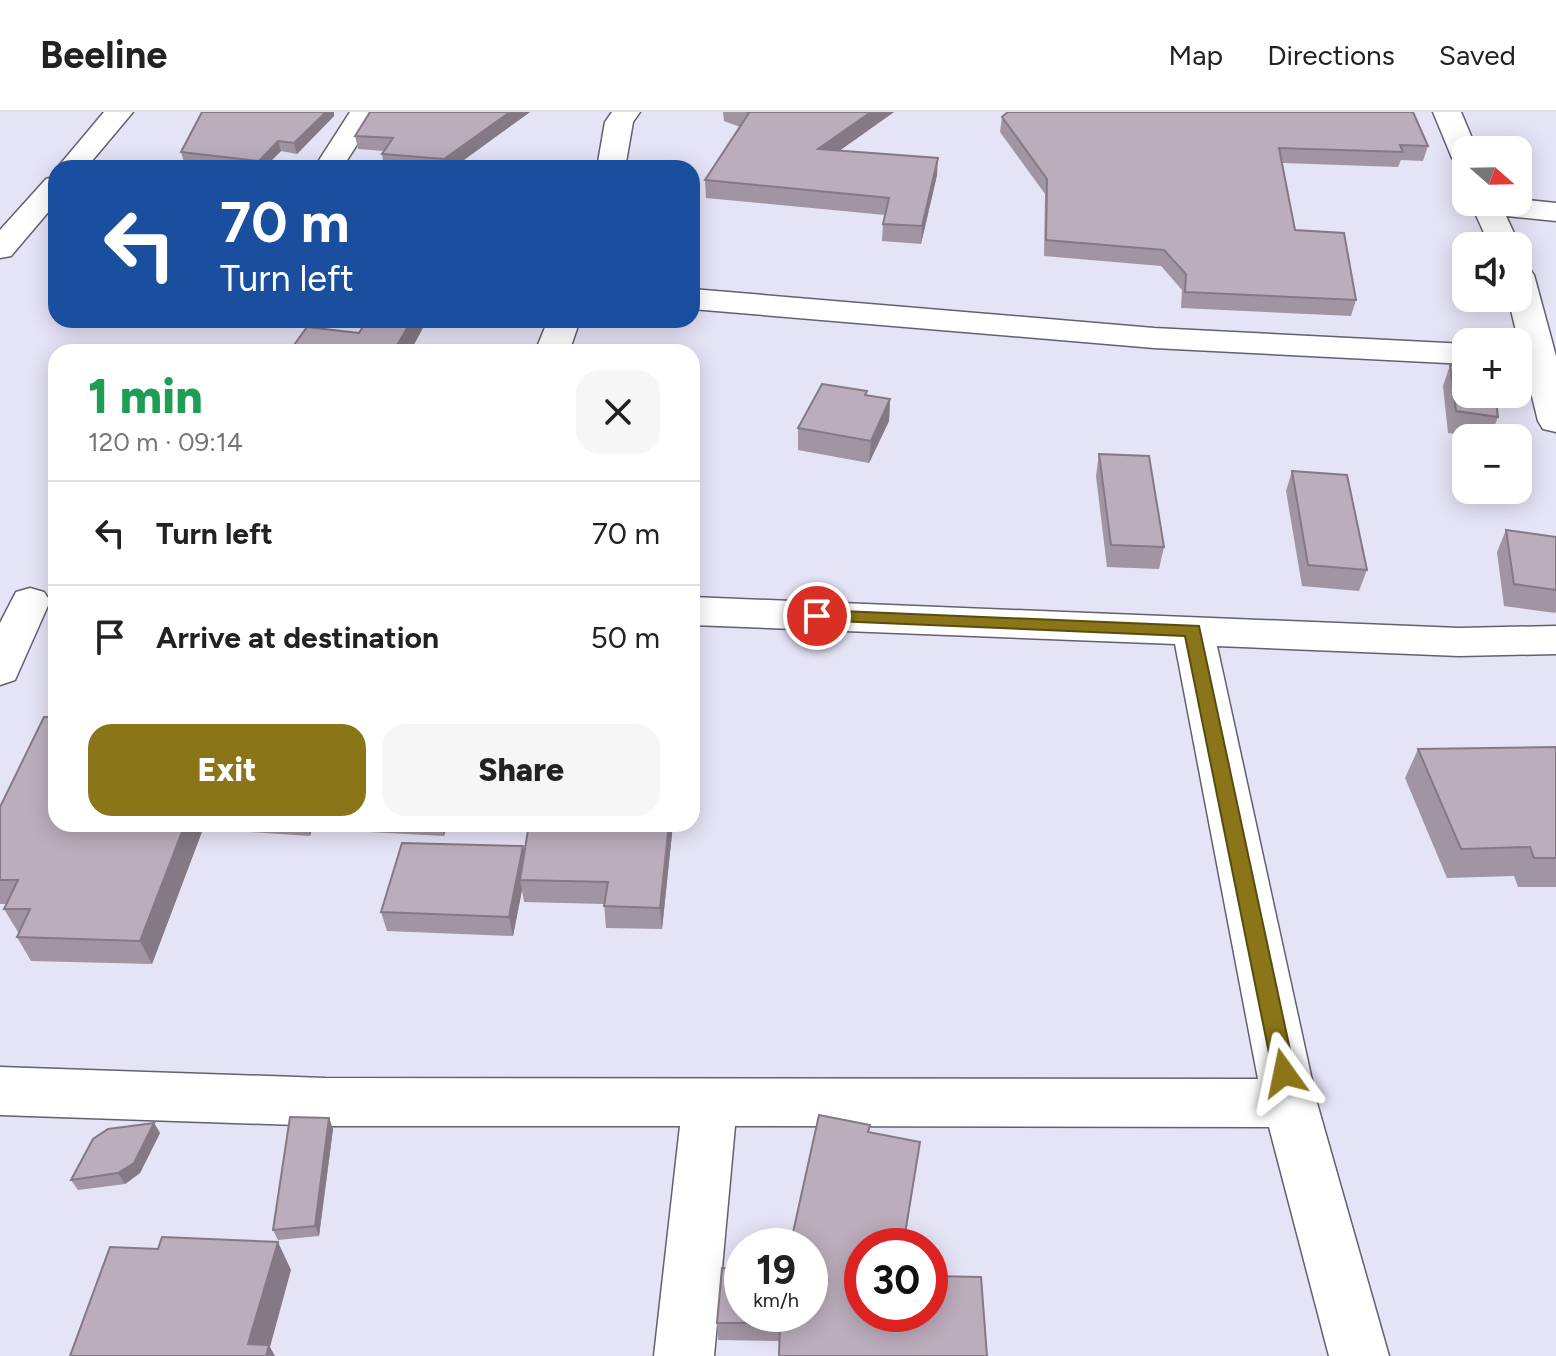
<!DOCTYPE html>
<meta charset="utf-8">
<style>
:root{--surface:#fff;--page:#f6f6f6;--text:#222;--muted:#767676;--line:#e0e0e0;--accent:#8a7518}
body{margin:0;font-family:Figtree,sans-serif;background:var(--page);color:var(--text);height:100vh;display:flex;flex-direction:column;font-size:30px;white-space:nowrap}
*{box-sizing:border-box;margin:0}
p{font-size:26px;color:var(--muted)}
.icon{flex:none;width:44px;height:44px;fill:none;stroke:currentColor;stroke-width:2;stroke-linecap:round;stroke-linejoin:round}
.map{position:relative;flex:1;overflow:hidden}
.details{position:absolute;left:48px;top:232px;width:652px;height:488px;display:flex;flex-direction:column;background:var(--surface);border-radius:24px;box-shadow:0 4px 20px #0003}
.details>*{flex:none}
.hud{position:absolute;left:48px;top:48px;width:652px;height:168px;border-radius:24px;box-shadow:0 4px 20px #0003;background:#1a4fa0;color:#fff;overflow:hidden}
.needle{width:52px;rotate:110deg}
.fabs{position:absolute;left:1452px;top:24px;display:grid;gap:16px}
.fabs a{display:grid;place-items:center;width:80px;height:80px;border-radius:16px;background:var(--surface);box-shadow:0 4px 20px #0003;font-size:40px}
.speed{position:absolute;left:724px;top:1116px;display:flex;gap:16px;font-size:40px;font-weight:700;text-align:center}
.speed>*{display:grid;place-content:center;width:104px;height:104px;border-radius:50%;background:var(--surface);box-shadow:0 4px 20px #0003;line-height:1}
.speed small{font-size:20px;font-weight:400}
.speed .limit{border:12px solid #d22;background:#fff;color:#111}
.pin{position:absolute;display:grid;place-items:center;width:68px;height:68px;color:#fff;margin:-34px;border:4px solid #fff;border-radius:50%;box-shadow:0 2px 8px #0007}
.me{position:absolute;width:88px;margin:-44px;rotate:348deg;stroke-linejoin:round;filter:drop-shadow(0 0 6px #0008)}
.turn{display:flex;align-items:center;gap:28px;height:168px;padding:0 40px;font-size:36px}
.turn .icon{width:104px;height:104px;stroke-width:2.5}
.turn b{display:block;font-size:56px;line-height:68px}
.round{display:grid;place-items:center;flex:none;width:84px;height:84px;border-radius:24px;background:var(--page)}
.overview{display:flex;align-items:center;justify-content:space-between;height:136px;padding:0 40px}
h1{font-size:48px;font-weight:800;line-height:60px;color:#1e9e55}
.cta{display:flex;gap:16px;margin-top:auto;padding:16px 40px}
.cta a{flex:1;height:92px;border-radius:24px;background:var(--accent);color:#fff;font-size:32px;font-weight:800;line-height:92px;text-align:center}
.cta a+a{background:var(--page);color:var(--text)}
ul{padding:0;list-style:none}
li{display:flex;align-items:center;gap:24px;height:104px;padding:0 40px;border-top:2px solid var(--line)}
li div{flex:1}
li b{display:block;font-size:30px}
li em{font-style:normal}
header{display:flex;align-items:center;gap:48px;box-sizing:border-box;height:112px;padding:0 40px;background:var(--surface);border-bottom:2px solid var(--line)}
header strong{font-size:38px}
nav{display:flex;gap:44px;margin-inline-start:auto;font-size:28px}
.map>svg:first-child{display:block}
</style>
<header>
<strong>Beeline</strong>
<nav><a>Map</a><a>Directions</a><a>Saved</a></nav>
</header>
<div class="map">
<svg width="1556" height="1244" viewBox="0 0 1556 1244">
<rect width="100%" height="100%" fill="#e5e3f6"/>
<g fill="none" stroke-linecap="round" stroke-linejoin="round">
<!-- minor casing -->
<g stroke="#626071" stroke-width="3">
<path id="minor" d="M350 0H378L342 56H314Z
M612 0H640L633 10 625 56H597L605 10Z
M1433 0H1461L1477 38H1466V54L1456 52 1452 46Z
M1518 87 1556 91V109L1506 104 1520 134 1518 137V134H1490L1470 90H1518Z
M1518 154 1529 156 1534 163 1556 244V320L1543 317 1538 309 1508 186H1518Z
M692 177 1154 216 1466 232V252L1154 236 692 197Z
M548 208H580L569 240H535Z
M30 476 44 480 50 489 15 568 0 573V511L16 480Z
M692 485 1459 516 1556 514V542L1459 544 1217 534 1317 991 1389 1244H1329L1269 1015 735 1014 714 1244H654L680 1014H325L0 1003V955L325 966 1258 967 1175 532 692 513Z"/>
</g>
<!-- tertiary casing -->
<g stroke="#626071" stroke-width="3">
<path id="tertiary" d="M104 0H133L86 56H57Z
M56 64V91L11 144 0 146V118L46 67Z"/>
</g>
<!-- minor -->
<use href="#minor" fill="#fff" fill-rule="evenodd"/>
<!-- tertiary -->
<use href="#tertiary" fill="#fff" fill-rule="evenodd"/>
</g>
<!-- wall -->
<path fill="#a295a3" d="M370 0H530L459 51 526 56H384L382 42 384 39 358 37 355 24Z
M723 0H894L840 38 937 63 921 132 882 129 883 112 885 103 706 86 705 68 740 15 724 9Z
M334 4 297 42 281 39 264 56H235L184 50 181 40Z
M1002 5 1428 34 1423 49 1401 48 1398 55 1282 51 1295 118 1356 188 1351 204 1181 196 1182 178 1161 154 1044 144 1045 82 1000 20Z
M1450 253 1498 305 1490 326 1448 321 1443 274Z
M890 287 889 309 869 351 798 338V316Z
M1099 342 1164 435 1159 457 1107 455 1096 364Z
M1292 359 1367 458 1359 479 1302 474 1286 379Z
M1506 418 1556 425V499L1555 501 1504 494 1497 440Z
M1556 635V775H1518L1514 764 1447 766 1405 666 1418 637Z
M0 695 56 712H448L444 724 312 717 310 724 203 717 152 852 31 849 17 825 19 820H18L4 797 6 792H0Z
M529 712H673L662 817 606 816 604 792 524 790 522 778 513 824 387 819 381 800 523 734 524 741Z
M819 1003 870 1013 869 1020 920 1030 904 1134H862V1202H930V1164L981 1165 987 1244H779V1229L718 1228 717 1211 722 1156 742 1157V1202H810V1134H790Z
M329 1006 333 1017 319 1124 278 1128 273 1118Z
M154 1011 160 1021 140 1061 125 1072 78 1078 71 1068Z"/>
<!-- shaded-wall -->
<path fill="#847984" d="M326 0H334V4L297 42 294 31Z
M510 0H530L453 56H446L444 47Z
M871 0H894L818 54V37Z
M278 29 281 39 264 56H260L259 49Z
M938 46 937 63 921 132 922 114Z
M412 208H421L423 216 410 240H393Z
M890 287 889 309 869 351 871 329Z
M185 712H201L203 717 152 852 140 829Z
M306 712H311L312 717 310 724Z
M441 712H448L444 724Z
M669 712H673L662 817 660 796Z
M523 734 527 754 520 768 522 778 513 824 509 805Z
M329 1006 333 1017 319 1124 315 1114Z
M154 1011 160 1021 140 1061 125 1072 118 1061Z
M278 1130 291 1158 270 1235 275 1244H255L248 1232Z"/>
<!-- building -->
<path fill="#bcadbd" stroke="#847984" stroke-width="2" d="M202 0H326L294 31 278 29 259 49 181 40Z
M370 0H510L444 47 382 42 393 26 355 24Z
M746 0H871L818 37 938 46 922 114 883 112 889 86 705 68 749 1Z
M1008 0H1413L1428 34 1400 33 1403 40 1279 36 1295 118 1344 121 1356 188 1185 180 1186 162 1164 138 1046 128 1047 67 1002 5Z
M434 50 526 56H430Z
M367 208H412L393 240H289L307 215 359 221Z
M1450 253 1466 254V282H1495L1498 305 1456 299Z
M822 272 867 279 865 283 890 287 871 329 798 316Z
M1099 342 1149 344 1164 435 1111 433Z
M1292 359 1347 363 1367 458 1308 453Z
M1506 418 1556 425V478L1514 472Z
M44 605H56V712H185L140 829 17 825 30 797H4L18 768H0V695Z
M1556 635V746H1534L1530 735 1461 737 1418 637Z
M529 712H669L660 796 604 794 608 770 520 768Z
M402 731 523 734 509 805 381 800Z
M819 1003 870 1013 868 1020 920 1030 903 1134H862V1202H930V1164L981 1165 987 1244H779L780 1211H717L722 1156 742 1157V1202H810V1134H790Z
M290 1005 329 1006 315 1114 273 1118Z
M154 1011 134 1051 118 1061 71 1068 93 1027 108 1017Z
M162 1125 278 1130 248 1232 269 1233 266 1244H70L110 1135 158 1137Z"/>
<!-- route -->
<path fill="#8a7518" stroke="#5a4c10" stroke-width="2" d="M817 498 1199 514 1295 961 1292 968 1284 971 1276 968 1273 961 1185 524 811 508 809 504 811 500Z"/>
</svg>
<div class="fabs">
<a><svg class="needle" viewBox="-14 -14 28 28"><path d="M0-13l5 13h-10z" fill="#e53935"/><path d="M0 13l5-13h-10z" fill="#767676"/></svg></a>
<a><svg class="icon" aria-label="sound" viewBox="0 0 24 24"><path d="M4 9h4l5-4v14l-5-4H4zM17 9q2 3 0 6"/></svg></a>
<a>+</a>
<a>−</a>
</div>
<div class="speed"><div>19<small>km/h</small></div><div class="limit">30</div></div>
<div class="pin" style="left:817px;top:504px;background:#d93025"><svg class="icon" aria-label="arrive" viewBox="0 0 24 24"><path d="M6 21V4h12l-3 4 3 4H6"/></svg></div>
<svg class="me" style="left:1284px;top:961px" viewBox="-20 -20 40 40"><path d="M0-17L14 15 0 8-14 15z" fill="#8a7518" stroke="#fff" stroke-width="4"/></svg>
<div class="hud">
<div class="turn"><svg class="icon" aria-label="left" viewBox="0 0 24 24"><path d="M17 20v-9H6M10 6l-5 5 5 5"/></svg><div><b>70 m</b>Turn left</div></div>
</div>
<section class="details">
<div class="overview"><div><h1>1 min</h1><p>120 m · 09:14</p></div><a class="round"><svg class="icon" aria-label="close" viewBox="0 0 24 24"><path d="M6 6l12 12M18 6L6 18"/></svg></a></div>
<ul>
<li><svg class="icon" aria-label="left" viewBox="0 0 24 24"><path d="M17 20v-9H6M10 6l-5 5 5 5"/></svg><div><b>Turn left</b></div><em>70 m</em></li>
<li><svg class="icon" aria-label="arrive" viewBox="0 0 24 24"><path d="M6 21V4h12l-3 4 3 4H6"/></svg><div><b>Arrive at destination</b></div><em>50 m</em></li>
</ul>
<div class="cta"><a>Exit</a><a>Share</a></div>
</section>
</div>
